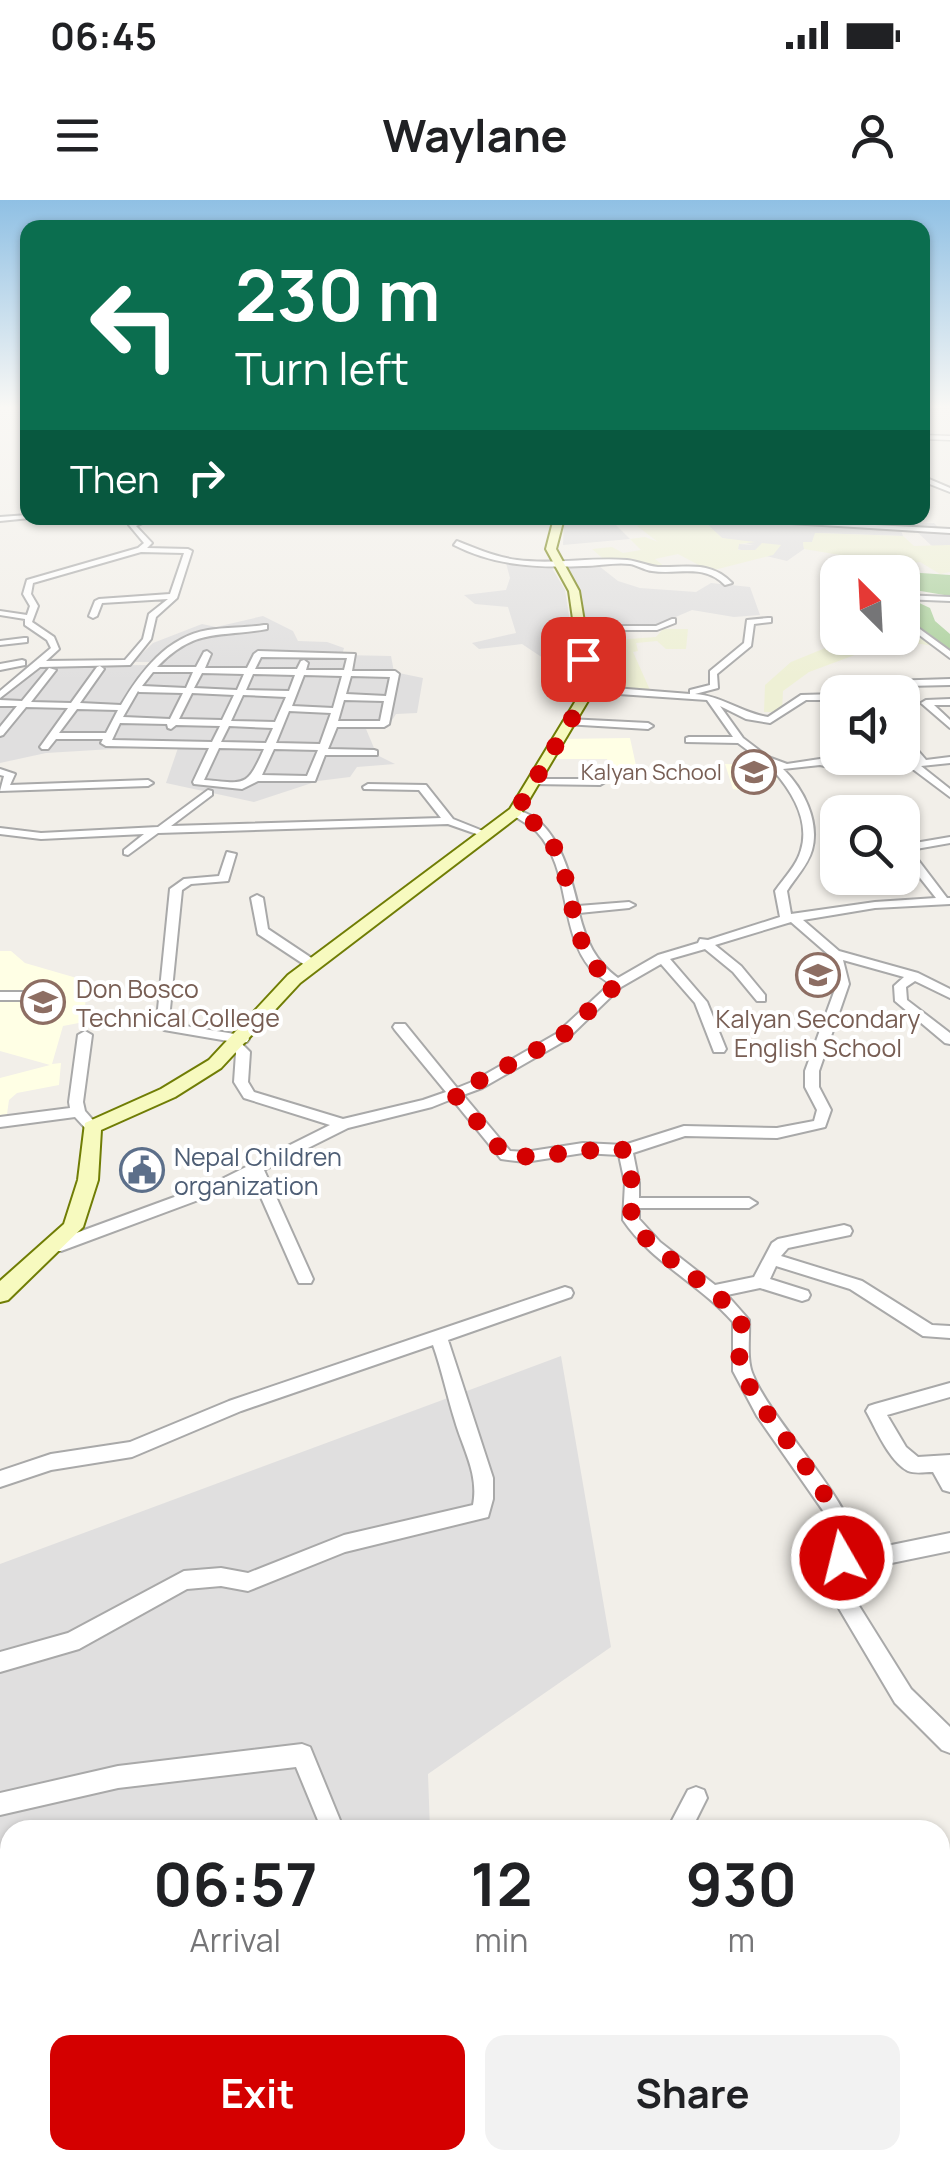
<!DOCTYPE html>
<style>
:root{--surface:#fff;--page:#f2f2f2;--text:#202124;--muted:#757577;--accent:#d40000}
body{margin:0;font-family:Manrope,sans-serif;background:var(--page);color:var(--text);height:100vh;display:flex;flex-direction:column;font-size:38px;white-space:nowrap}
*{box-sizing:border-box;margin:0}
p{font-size:32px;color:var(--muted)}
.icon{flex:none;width:55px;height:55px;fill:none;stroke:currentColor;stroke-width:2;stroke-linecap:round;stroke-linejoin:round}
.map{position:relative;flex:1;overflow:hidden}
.sheet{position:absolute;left:0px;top:1620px;width:950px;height:350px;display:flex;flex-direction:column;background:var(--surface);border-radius:30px 30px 0 0;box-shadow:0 2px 8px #0004}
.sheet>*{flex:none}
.top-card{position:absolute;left:20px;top:20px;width:910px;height:305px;border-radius:20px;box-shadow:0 2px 8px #0004;background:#0b6e4f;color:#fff;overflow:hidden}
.needle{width:65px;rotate:336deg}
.tools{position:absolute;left:820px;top:355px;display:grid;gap:20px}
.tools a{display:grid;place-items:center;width:100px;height:100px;border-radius:20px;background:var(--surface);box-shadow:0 2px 8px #0004;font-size:50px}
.pin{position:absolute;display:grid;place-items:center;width:85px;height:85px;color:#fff;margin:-42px;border-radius:20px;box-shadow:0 5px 15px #0006}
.me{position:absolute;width:110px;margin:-55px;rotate:352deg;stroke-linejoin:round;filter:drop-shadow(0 0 8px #0008)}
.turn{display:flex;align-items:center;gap:35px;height:210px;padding:0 50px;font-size:45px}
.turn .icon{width:130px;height:130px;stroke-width:2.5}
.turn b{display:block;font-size:70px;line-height:85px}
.then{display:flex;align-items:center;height:95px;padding:0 50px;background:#0003;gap:20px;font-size:38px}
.eta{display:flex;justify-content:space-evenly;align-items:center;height:170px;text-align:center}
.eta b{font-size:60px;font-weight:700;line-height:70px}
.button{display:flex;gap:20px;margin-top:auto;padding:20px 50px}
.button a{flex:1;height:115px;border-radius:20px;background:var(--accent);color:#fff;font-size:40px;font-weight:700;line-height:115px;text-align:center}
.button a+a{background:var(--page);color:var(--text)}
.status{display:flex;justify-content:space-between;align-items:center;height:70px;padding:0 50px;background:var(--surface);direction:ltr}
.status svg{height:28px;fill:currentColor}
header{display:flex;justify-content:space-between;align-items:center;height:130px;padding:0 50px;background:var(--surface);font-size:45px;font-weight:700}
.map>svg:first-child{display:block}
</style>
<div class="status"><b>06:45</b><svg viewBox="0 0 49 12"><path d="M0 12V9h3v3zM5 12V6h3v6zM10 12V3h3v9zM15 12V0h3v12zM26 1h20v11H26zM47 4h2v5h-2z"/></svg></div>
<header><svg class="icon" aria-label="menu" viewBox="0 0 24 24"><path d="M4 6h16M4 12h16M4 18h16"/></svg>Waylane<svg class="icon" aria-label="person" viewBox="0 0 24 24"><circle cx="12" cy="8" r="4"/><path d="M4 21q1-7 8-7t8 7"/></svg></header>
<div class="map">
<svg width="950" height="1970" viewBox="0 0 950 1970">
<rect width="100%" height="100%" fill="#f2efe9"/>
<!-- residential -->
<path fill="#e0dfdf" d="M564 318H649L652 322 616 325 630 339 563 345Z
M702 318H900L907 324 934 323 941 330H950V345L933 347 916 331 900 328 903 336 816 333 812 342H803L804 349 787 361 737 349 739 344 754 345 722 338 708 325 718 319Z
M534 362 552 368 565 390 580 485 548 479 549 462 522 444 479 449 472 443 516 433 508 407 475 404 464 395 506 390 510 378 506 363Z
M599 366 618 381 640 388 696 392 711 383 750 387 760 415 734 417 692 410 657 425 579 426 577 393 559 368Z
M263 416 293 431 298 441 327 442 344 448 342 455 391 456 394 472 423 478 417 513 396 514 387 528 366 529 377 555 395 564 357 567 350 577 318 581 254 602 166 583 179 545 46 553 0 563V502L17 477 35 466 150 465 153 462H133L153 443 202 424 216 427Z
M561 1156 611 1447 428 1574 430 1630H10V1960H940V1698L950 1693V1970H0V1364Z"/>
<!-- education -->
<path fill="#ffffe5" d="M630 538 637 570H610L607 559H548L558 539Z
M725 564 774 566 787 578 766 581 754 592 733 589Z
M0 751H11L25 763 87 781 84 822 63 826 52 864 61 863 59 885 17 893 9 900 7 914 0 915V878L50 865 0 851Z"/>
<!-- farmland -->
<path fill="#eef0d5" d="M649 318 664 323 682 322 681 318 721 319 708 325 722 338 755 342 739 344 738 350H755L762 343 781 345 773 355 710 371 678 354 655 359 665 367 656 368 635 361 608 363 592 349 612 347 623 353 641 350 630 339 645 337 658 342 637 326 651 322Z
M815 333 903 336 914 346 950 345V372L940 374 920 362 901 365 804 349 803 342H812Z
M663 429H688L686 449H666L657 441 636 443 638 451 633 452 650 490 598 486 593 471 625 468 615 440 656 437Z
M903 429 934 446 895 440 809 472 783 491 782 512H764L765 485 791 462 850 438H902Z"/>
<!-- forest -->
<path fill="#add19e" d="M863 369 950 375V396L903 388 902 372H853Z
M902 395 930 408 935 421 950 434V452L928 433 903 425Z"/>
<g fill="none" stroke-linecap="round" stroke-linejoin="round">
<!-- minor casing -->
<g stroke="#a9a9a9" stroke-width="4">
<path id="minor" d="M922 205H950V207L922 208Z
M922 276 950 288V292L922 281Z
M28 315 30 318 0 321V317Z
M145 318H153L136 326 152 343 147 348 188 349 192 351 177 398 156 417 151 439 130 465 40 467 0 498V491L51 448 47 440 25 425V419L0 415V411L27 415 30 406 23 394 27 380 138 348 144 343 129 325ZM141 352 184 353 170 394 99 399 95 401 89 416 93 418 97 416 102 403 168 399 149 414 143 439 125 460 46 461 59 449 54 437 32 422 38 406 31 394 33 383Z
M562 318H580L557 322 554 320Z
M711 318H742L950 329V333Z
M457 341C477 349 495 357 517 360 554 365 591 357 627 360 638 361 647 366 658 367 686 368 710 360 732 383L725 385C703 363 679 375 652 371 644 370 637 365 630 364 615 362 598 366 583 366 538 368 495 366 454 345Z
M902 395 950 397V401L902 399Z
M902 416 950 451V458L902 422Z
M768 418H771V422L754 424 751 446 717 474 718 488 695 494C722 496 742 513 768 517L801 495 838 494V500H806L770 523 746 519 720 506 743 538 768 557 787 564 820 559 858 567 917 561 902 542V532L926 560 950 557V563L921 566 950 589V597L910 567 858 573 820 565 783 569C803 588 820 621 812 650 808 665 795 678 787 691L791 714 875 702 936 698 902 655V649L909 644 950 637V643L916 649 912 652 947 698H950V704L875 708 803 720 839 751 918 773 950 789V798L915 781 906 787 907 800 950 833V844L945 843 895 801 894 786 904 777 843 760 849 784 819 871V887L831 910 825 927 777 938 685 936 633 953 639 983V998H749L757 1003 749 1008H639V1019L660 1042 715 1085 754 1077 772 1043 778 1039 844 1025 850 1027 852 1031 850 1035 788 1048 781 1056 862 1081 932 1125 950 1126V1138L923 1136 850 1089 776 1066 770 1079 808 1091 810 1095 808 1099 802 1101 760 1088 727 1095 749 1120C750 1137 746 1160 753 1175 772 1223 857 1305 856 1349H872L950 1333V1351L872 1367H854L851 1393 911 1489 950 1527V1553L942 1550 895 1503 834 1400C828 1387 838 1372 832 1358L837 1343 831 1322 757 1216 733 1171V1122C700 1084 651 1062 623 1020L625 983 619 955 583 953 525 962 501 959 452 899 432 907 348 928 264 970 313 1079 311 1083H299L297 1079 252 977 228 989 61 1051H49L47 1047 49 1043 218 981 330 925 244 898 234 882 236 853 229 845 234 842 164 830 157 819 170 689 184 679 219 676 227 652 236 654 228 681 191 684 182 690 169 819 173 824 247 836 249 839 247 842 241 843 250 852 248 882 254 892 343 919 423 900 446 892 395 830 393 827 395 824H405L457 888 472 882 556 834 610 784C604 779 596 775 591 769 558 730 572 670 537 632 530 625 520 620 511 614V610C554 612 570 672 578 706L629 702 635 705 629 708 579 713C586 741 595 761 618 778L658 755 698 743 700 739 708 740 780 717 775 691C784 678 797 665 801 650 810 620 791 590 772 569L774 566 762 561 738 543 686 542V538L689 537H733L707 500 589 492 585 489 589 486 690 494V490L710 485V471L744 443 747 420ZM791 722 829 755 837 784 805 871V887L817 910 814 921 777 928 684 926 624 945 583 943 525 952 510 951 463 895 482 888 566 840 621 787 661 764 695 803 714 852H724L726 849 707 802 670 759 705 749 733 772 757 801H765V795L741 766 715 745Z
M672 419H675V423L657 430H576L572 428 576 426H656Z
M264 425H267V429C218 438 196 427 157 467H196L204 452 207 451 211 454 205 468H247L254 454 258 451 355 454 352 471H395L399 474 389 524 384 527H337L328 549 374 550 377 551V555H325L315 581H258L242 589 194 584 193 582 209 548 106 546 101 543 103 539H56L48 549H42L40 547 68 508 26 507 3 535 0 536V527L17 506H0V500L22 501 49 468 56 470 31 502 71 503 97 467 100 466 104 469 80 503 121 505C141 471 167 437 208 430 227 427 246 428 264 425ZM261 457 347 458 344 470H306L308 463 304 460 301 461 297 469H255ZM153 472H193L186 488 142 486ZM202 473 244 474 237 490 194 488ZM253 474 295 475 289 491 246 490ZM304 475 342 476 333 508 292 506ZM351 476 390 477 386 496 346 494ZM138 491 139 492 183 493 170 519 123 517ZM192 493 234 495 222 520 179 519ZM243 495 286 497 275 522 231 521ZM344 500 384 501 380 521H338ZM77 509 118 510 106 533H59ZM289 511 331 513 320 544 276 543ZM120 523 167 524 168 528 171 529 176 525 220 526 212 542 112 540ZM229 526 273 528 266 543 221 542ZM219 548 264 549C246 589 245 583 204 580ZM274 549 318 550 307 576 262 575Z
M24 438H27V442L0 445V441Z
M22 460 25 461V465L0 470V464Z
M950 479V485L863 487 864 492H856L854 485 858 482Z
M950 499V505H934L950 520V528L921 503 926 500Z
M568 519 648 523 653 526 648 529 565 524 563 522Z
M0 569 15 574 10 585 148 580 153 583 148 586 0 591 4 576 0 575Z
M533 579H600L605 582 600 585 529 584 528 582Z
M368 584 426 585 453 619 493 635 488 638 448 624 158 633 128 655 124 654V650L144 634 41 639 0 634V628L41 633 158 627 208 590 212 591V595L171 626 441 618 419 590 364 589 363 587Z
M257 695 263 698 268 729 316 761V767H308L258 734 251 698Z
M0 792H40L46 796 40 800H0Z
M85 831 92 835 83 902 85 911 99 927 97 930H87L75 917 0 927V917L70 908 69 902 78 835Z
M565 1087 571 1089 573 1093 571 1097 448 1140 493 1278V1299L488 1317 345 1352 248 1391 221 1386 187 1389 79 1449 0 1472V1452L68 1433 184 1371 221 1368 248 1373 344 1335 473 1305C479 1274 463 1249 455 1221 447 1196 442 1170 433 1145L241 1211 132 1257 51 1270 0 1287V1271L51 1254 130 1242 229 1201Z
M950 1183V1197L887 1215 906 1247 918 1257 950 1255V1292L943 1290 933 1272C925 1272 915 1274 908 1271 889 1261 876 1229 866 1211L869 1206 875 1204Z
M302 1544 310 1547 344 1630H322L296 1567 118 1588 0 1615V1593L118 1566Z
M696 1587 704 1590 707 1598 691 1630H667L688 1590Z
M940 1950 948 1970H920L917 1960H940Z
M540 1960H589L594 1970H546Z"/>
</g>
<!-- tertiary casing -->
<g stroke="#a9a9a9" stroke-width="3">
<path id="tertiary" d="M922 235 950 236V240L922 239Z"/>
</g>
<!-- secondary casing -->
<g stroke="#707d05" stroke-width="4">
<path id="secondary" d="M554 318H564L556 349 579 391 595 489 520 615 300 783 221 868 175 897 101 930 98 980 83 1027 8 1100 0 1102V1081L64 1024 78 980 85 923 161 889 209 860 288 775 510 609 583 489 569 391 546 349Z"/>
</g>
<!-- minor -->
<use href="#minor" fill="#fff" fill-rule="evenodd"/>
<!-- tertiary -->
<use href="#tertiary" fill="#fff" fill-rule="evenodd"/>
<!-- secondary -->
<use href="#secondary" fill="#f7fabf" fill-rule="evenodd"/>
</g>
<!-- sky -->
<linearGradient id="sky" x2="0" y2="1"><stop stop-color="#8fc0e4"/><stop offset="0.43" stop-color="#f9f8f5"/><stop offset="1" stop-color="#f9f8f5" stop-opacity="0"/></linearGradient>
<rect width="950" height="481" fill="url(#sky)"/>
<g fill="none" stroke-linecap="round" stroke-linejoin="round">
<!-- route -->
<path stroke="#d40000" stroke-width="18" stroke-dasharray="0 32.4" d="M583 459 589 490 516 612C592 646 550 747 617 784L561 837 454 894 506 956C546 959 585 947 625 950L632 983 631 1020C653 1055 710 1081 741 1120 743 1138 735 1155 743 1173 763 1223 857 1310 842 1358"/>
</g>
<!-- icons -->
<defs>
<g id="school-ring" transform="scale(2.25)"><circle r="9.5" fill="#fff" stroke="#8d6e63" stroke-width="1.5"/><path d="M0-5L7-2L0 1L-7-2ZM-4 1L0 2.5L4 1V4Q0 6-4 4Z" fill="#8d6e63"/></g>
<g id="civic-ring" transform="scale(2.25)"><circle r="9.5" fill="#fff" stroke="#5c6f8a" stroke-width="1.5"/><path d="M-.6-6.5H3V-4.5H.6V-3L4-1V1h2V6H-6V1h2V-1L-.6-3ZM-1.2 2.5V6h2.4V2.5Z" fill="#5c6f8a"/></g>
</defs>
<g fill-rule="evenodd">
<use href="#school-ring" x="754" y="572"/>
<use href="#school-ring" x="818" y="775"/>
<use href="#school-ring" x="43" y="802"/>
<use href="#civic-ring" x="142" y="970"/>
</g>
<g text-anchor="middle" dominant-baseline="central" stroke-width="8" stroke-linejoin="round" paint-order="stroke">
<!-- far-education labels -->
<g font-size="22" fill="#785e54" stroke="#fff" text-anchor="end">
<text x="722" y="572">Kalyan School</text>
</g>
<!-- education labels -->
<g font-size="25" fill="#785e54" stroke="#fff" text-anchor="start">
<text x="76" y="788">Don Bosco<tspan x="76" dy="29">Technical College</tspan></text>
<text x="818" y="818" text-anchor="middle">Kalyan Secondary<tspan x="818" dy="29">English School</tspan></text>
</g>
<!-- service labels -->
<g font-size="25" fill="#4e5e75" stroke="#fff" text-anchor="start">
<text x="174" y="956">Nepal Children<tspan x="174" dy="29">organization</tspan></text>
</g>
</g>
</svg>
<div class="tools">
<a><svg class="needle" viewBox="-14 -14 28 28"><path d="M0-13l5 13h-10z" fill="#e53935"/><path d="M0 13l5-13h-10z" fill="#757577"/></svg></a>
<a><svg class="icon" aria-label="sound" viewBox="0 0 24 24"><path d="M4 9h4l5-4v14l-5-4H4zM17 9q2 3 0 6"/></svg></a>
<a><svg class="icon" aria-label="search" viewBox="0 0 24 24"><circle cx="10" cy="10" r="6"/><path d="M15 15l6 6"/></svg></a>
</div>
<div class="pin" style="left:583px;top:459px;background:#d93025"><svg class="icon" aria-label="arrive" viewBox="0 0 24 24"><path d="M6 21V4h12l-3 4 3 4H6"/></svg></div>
<svg class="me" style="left:842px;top:1358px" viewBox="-20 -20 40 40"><circle r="17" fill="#d40000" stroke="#fff" stroke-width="3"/><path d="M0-11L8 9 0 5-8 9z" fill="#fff"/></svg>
<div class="top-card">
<div class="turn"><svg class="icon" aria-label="left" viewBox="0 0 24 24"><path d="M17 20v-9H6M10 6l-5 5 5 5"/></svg><div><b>230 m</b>Turn left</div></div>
<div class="then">Then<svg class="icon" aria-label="right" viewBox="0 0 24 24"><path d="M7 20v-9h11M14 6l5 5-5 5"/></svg></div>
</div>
<section class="sheet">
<div class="eta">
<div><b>06:57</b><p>Arrival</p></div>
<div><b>12</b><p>min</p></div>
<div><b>930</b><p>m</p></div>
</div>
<div class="button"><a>Exit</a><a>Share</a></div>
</section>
</div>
